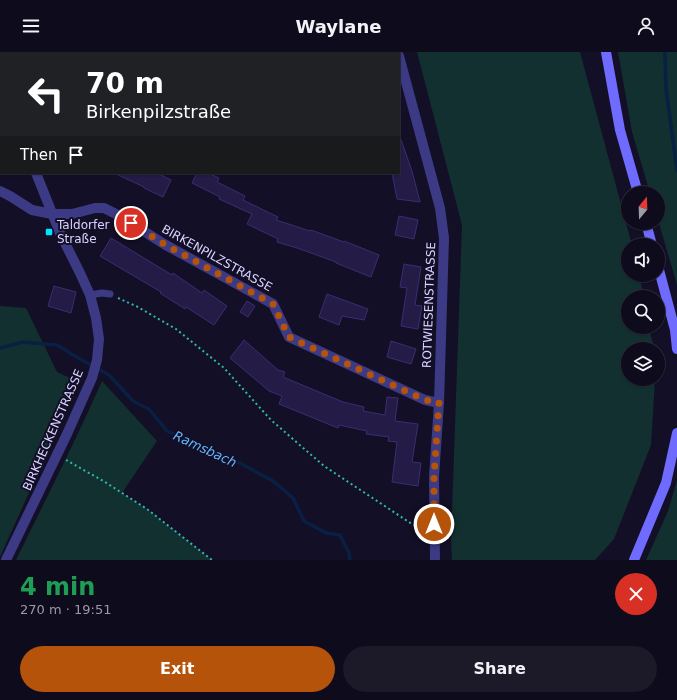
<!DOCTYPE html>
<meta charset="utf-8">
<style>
:root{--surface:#0e0b1c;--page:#1c1929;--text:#f1f3f6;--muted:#9b9ba3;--line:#2e2b3b;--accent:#b45309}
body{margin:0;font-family:"DejaVu Sans",sans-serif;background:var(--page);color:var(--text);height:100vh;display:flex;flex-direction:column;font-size:15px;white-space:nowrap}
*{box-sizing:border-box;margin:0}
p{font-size:13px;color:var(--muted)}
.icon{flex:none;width:22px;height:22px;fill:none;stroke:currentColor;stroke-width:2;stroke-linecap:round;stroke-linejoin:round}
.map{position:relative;height:508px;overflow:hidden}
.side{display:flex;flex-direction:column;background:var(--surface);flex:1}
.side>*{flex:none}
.banner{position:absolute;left:0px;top:0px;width:400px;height:122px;box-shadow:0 1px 3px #0004,0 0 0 1px var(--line);background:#202124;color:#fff;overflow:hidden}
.needle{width:26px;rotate:19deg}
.tools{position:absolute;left:621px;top:134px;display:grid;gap:8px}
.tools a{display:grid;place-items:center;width:44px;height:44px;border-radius:50%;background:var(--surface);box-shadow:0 1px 3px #0004,0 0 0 1px var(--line);font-size:20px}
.pin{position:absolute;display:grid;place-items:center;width:34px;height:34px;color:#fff;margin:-17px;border:2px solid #fff;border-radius:50%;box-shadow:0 1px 4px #0007}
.me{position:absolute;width:44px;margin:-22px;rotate:0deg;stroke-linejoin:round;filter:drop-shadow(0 0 3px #0008)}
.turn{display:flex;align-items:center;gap:14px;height:84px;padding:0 20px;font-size:18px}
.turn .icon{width:52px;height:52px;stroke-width:2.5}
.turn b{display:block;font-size:28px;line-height:34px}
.then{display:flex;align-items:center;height:38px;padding:0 20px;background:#0003;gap:8px;font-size:15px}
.round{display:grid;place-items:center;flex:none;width:42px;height:42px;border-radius:21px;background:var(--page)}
.head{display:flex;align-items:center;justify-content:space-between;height:68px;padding:0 20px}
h1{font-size:24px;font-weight:700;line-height:30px;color:#1e9e55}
.cta{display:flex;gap:8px;margin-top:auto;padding:8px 20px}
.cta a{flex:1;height:46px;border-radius:24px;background:var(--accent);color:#fff;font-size:16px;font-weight:700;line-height:46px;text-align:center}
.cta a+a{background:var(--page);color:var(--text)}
header{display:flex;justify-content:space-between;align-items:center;height:52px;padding:0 20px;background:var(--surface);font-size:18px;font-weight:700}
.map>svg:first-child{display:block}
</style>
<header><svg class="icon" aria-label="menu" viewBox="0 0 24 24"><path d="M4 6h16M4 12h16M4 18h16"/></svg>Waylane<svg class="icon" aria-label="person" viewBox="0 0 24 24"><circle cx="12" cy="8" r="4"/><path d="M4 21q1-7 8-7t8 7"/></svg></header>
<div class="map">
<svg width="677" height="508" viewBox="0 0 677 508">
<rect width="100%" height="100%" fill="#130f26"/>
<!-- green -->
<path fill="#12302f" d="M417 0H580L632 193H628V223H639L644 245H628V275H649L654 297H628V327H655L651 393 614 487 595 508H452L451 488 462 173Z
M618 0H677V233L658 168V141H650L632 80Z
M0 254 26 256 57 320 79 330 0 505Z
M102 329 157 389 122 441 147 457 212 508H16C45 449 75 390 102 329Z
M677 428V508H646L668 459Z"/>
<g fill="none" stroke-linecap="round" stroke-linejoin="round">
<!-- stream -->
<path stroke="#0a1f44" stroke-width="3.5" d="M665 0 666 37 677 118
M0 296 23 290 57 293 80 307 109 323 133 349 149 357 167 379 234 408 273 429 293 446 304 469 326 481 340 483 349 501 350 508"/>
</g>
<!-- building -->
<path fill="#241b47" stroke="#3b2d73" d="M399 85H400L412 119 420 150 397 147 392 121H399Z
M114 121H157L171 128 163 145 144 136V135Z
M197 121H208L219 126 217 130 245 144 243 148 278 165 276 168 310 179 311 178 344 190V189L379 203 371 225 336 211V210L297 196 277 190 278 187 247 172 252 162 219 147 220 145 192 131Z
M399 164 418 168 414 187 395 183Z
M111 186 172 223 173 221 202 241 204 238 227 254 214 273 186 255 185 257 160 241 161 240 100 204Z
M404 212 421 215 415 253 422 254 418 277 401 274 407 236 400 235Z
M54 234 76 240 71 261 48 254Z
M327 242 368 257 364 268 342 264 339 273 319 265Z
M247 249 255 254 248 265 240 260Z
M244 288 278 318 285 320 283 325 343 350 364 355 363 359 385 363 387 345 398 346 395 369 418 372 412 410 421 411 418 434 392 430 397 390 388 389 389 385 366 382 367 379 339 373 338 376 279 352 282 344 269 339 230 306Z
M391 289 416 297 411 312 387 305Z"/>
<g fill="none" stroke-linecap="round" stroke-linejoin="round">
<!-- path -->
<path stroke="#2fb8b0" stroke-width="2" stroke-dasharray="2 3" stroke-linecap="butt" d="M118 246 138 255 176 277 224 316 271 368 324 414 424 480
M66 408 105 430 147 457 212 508"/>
<!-- lane -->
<path stroke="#3d3a85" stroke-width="7" d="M76 0 78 1
M90 243 102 241 110 242"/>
<!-- street -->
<path stroke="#3d3a85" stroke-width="10" d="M299 0 302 1
M13 1V0
M399 4 440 156 444 186 439 351 434 425 435 508
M0 139 10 144 32 158 52 162H72L95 156H104L120 164 164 192 273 252 289 285 425 348 439 351
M6 508 67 382 92 326 97 308 99 287 96 266 90 243 80 221 60 181 36 121"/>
<!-- secondary -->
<path stroke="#6f6bff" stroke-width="10" d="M606 0 620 78 638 141
M646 171 652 193
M658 214 675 278 677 297
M634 508 666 431 677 381"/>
</g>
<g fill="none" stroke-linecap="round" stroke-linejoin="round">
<!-- route -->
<path stroke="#b45309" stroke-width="7" stroke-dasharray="0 12.6" d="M131 171 164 192 273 252 289 285 425 348 439 350 434 425V472"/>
</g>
<!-- markers -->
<rect fill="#00e5ff" stroke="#130f26" stroke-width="1.5" x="45" y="176" width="8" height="8" rx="2"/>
<g text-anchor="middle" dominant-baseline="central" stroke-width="4" stroke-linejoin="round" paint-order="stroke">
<!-- poi labels -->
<g font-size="12" fill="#d9d4ff" stroke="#130f26" text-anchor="start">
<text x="57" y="173">Taldorfer<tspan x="57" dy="14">Straße</tspan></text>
</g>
<!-- street labels -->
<g font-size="12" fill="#d9d4ff" stroke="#130f26">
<text transform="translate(217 206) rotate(29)">BIRKENPILZSTRASSE</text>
<text transform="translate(429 253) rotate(-88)">ROTWIESENSTRASSE</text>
<text transform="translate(53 378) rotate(-66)">BIRKHECKENSTRASSE</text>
</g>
<!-- water labels -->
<g font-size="13" font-style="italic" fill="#62b6ff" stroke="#130f26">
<text transform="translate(205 397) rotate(25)">Ramsbach</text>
</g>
</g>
</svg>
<div class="tools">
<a><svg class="needle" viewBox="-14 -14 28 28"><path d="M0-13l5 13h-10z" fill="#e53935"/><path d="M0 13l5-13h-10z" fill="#9b9ba3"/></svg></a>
<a><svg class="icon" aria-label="sound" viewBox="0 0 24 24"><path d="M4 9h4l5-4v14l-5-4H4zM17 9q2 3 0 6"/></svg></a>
<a><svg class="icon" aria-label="search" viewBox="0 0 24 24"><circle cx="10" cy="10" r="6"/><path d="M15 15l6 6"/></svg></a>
<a><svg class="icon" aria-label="layers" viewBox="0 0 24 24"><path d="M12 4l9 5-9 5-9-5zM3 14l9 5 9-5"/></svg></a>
</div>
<div class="pin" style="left:131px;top:171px;background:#d93025"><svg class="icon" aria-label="arrive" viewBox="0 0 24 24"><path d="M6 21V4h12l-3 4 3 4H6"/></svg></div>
<svg class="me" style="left:434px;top:472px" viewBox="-20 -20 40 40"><circle r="17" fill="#b45309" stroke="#fff" stroke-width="3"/><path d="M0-11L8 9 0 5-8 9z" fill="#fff"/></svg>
<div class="banner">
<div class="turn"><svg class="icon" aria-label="left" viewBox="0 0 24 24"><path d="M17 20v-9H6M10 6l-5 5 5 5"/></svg><div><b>70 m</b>Birkenpilzstraße</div></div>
<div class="then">Then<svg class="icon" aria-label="arrive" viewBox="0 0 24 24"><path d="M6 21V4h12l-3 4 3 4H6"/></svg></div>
</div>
</div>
<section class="side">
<div class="head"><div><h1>4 min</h1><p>270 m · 19:51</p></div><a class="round" style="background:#d93025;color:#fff"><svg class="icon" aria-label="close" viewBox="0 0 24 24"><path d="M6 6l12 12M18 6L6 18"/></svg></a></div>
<div class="cta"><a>Exit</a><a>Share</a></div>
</section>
